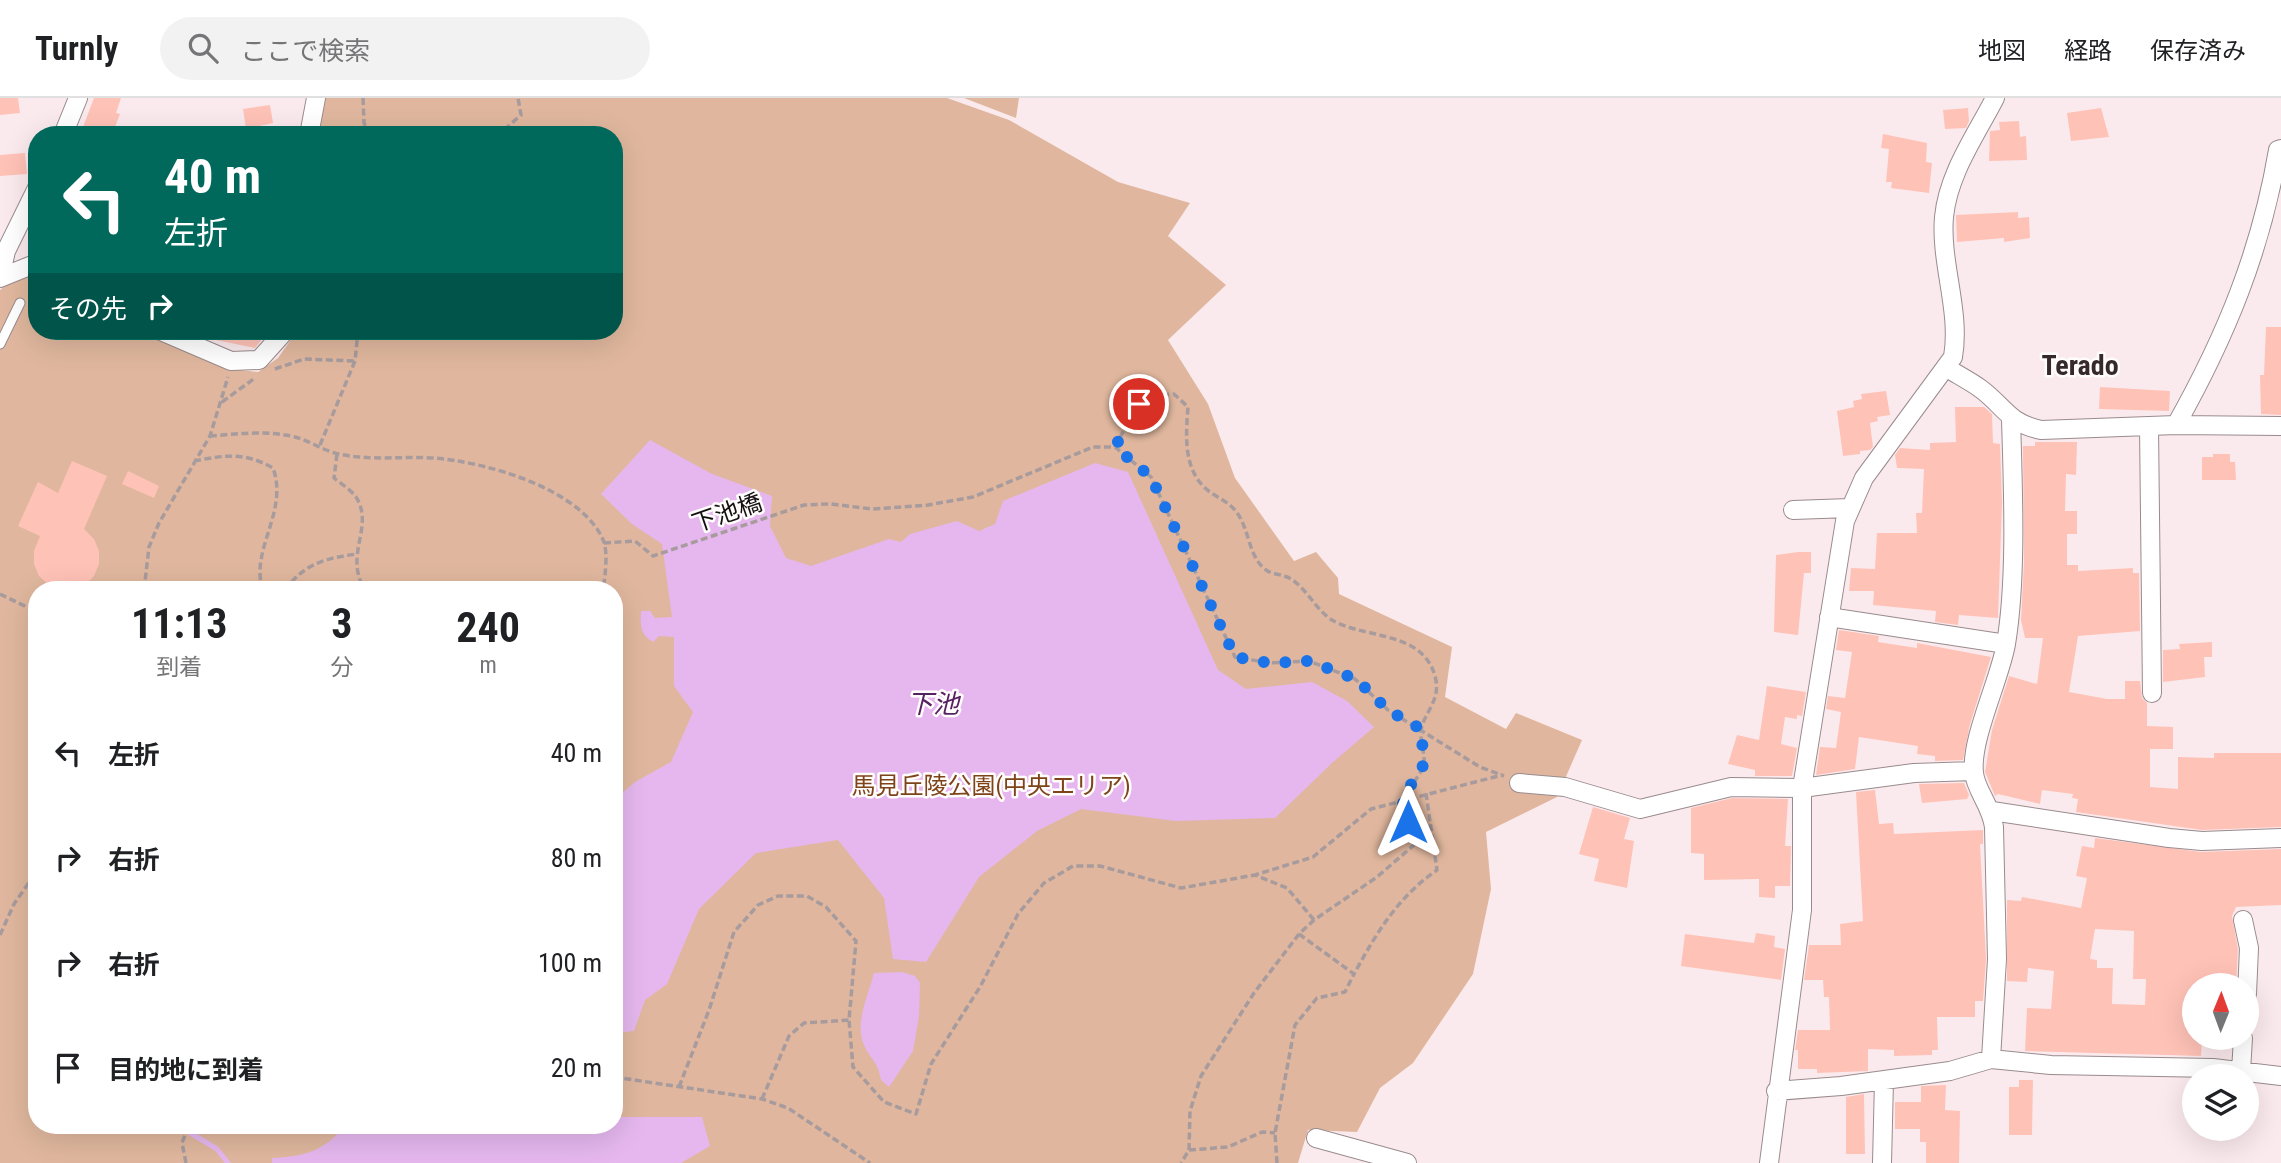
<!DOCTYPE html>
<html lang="ja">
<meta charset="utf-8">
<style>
:root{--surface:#fff;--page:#f2f2f2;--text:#202124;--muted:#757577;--line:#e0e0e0}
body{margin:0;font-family:"Roboto Condensed","Noto Sans JP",sans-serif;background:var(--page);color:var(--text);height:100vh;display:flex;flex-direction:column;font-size:26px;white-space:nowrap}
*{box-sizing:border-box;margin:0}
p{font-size:23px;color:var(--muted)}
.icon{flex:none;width:38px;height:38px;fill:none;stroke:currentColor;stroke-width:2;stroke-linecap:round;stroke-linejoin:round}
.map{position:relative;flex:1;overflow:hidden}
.panel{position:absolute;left:28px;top:483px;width:595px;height:553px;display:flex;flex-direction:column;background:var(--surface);border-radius:28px;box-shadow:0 7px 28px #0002}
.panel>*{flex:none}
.top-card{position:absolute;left:28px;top:28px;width:595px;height:214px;border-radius:28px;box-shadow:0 7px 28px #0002;background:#00695c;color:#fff;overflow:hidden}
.needle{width:46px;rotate:1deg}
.tools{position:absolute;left:2182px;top:875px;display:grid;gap:14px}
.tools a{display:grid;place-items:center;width:77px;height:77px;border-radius:50%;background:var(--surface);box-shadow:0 7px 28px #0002;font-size:35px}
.pin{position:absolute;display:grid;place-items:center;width:60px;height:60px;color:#fff;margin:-30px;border:4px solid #fff;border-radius:50%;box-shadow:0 2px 7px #0007}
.me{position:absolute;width:77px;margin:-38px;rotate:0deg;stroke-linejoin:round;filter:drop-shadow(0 0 5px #0008)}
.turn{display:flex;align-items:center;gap:24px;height:147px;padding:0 21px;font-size:32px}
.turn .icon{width:91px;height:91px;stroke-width:2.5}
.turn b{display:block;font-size:49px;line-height:60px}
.then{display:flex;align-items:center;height:66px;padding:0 21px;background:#0003;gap:14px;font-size:26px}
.eta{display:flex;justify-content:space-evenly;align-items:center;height:119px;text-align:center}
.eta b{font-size:42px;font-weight:700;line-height:49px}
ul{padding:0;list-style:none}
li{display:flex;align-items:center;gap:21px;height:105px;padding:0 21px}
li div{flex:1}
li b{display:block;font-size:26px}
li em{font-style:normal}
header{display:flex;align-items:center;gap:42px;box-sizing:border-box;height:98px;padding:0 35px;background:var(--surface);border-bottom:2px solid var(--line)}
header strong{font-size:33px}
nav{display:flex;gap:38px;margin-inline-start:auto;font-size:24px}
.search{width:490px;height:63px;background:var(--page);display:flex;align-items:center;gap:18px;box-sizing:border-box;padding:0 24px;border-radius:38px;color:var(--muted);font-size:26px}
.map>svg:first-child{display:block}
</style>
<header>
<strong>Turnly</strong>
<div class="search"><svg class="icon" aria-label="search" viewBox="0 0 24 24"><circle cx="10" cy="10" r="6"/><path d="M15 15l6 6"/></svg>ここで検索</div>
<nav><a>地図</a><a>経路</a><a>保存済み</a></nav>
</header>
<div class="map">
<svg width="2281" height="1065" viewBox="0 0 2281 1065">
<rect width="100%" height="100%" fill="#fbeaed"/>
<!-- green -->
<path fill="#e0b79e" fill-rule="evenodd" d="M325 0H947L1009 22 1118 84 1190 105 1168 138 1226 187 1168 242 1208 306 1235 380 1294 463 1316 454 1338 480 1339 496 1452 549 1445 599 1506 631 1516 615 1582 642 1557 699 1486 734 1491 791 1473 876 1413 965 1380 990 1357 1034 1308 1032 1298 1065H0V192L16 179H37V233H143L231 271 258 274 278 260 297 233H614V37H317ZM37 492H614V1027H37Z
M964 0H1019L1016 20Z"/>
<!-- water -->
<path fill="#e5b7ee" d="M650 342 712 376 772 398 770 428 786 460 811 468 889 441 901 444 910 436 957 423 979 433 995 426 1003 403 1095 365 1128 374 1218 572 1246 591 1312 584 1347 603 1374 629 1332 665 1275 720 1176 723 1081 711 1037 733 979 779 926 864 893 861 884 800 838 742 756 755 699 811 667 886 645 902 634 933 614 935V702L635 684 671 664 693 614 674 588V539L659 538 653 544C640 537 640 527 641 513H650L655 520 672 519 662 446 632 426 601 396Z
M902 874 915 878 920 885 919 918 913 953 889 989 881 982C877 961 871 963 864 947 854 925 869 896 874 875Z
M614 1019H702L710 1048 681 1065H272V1060C302 1059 326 1053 345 1027H614Z"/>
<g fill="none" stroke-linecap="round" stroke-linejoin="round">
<!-- stream -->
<path stroke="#e5b7ee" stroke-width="5" d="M34 809 33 835 37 854
M177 1027 217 1051 228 1065"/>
</g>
<!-- building -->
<path fill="#ffc2b7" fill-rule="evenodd" d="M0 0H18L20 15 0 17Z
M94 0H121L116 15 120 16 112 37H80Z
M270 7 273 25 246 31 243 11Z
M1968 10 1969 23 1966 30 1945 31 1943 12Z
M2101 10 2109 39 2071 43 2067 15Z
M2019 23 2020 39 2026 38 2027 62 1989 63 1990 33 2000 32 1999 24Z
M1883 36 1927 45 1926 64 1932 65 1929 95 1891 90 1892 84H1886L1889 51 1881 50Z
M25 55 27 76 0 78V57Z
M2018 114V120L2029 119 2030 140 2004 144V140L1957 144 1956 117Z
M2266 229H2281V317L2261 316 2260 277H2264Z
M203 233H268L255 250 206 240 203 238Z
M2100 289 2170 293 2169 313 2099 311Z
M1886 293 1890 317 1877 319 1878 323 1870 325 1873 349 1870 352 1860 353V356L1843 358 1837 313 1854 309 1853 303 1862 301 1861 296Z
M1955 309H1984L1992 316 1993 345 2000 346 2002 405 1998 520 1959 517 1958 527 1935 524 1936 513 1873 507 1874 493H1849L1851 470 1875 471 1877 435H1917L1916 415H1922L1924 371 1897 370 1895 357 1900 350 1930 352V345L1956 344Z
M2035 344H2077L2076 377 2066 376 2065 413H2077V436H2067V467H2078V473L2133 470V475H2139L2140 533 2078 538 2069 594 2107 601H2125V583H2140L2142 600 2147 605V628L2173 629V651H2150V689L2178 691V659L2214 660V655H2281V729L2202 732 2076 714 2078 701 2072 700 2073 696 2042 692 2040 706 1998 696 1995 698 1985 674 1992 632 2009 578 2037 586 2043 540H2025L2021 522 2024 464 2023 348H2035Z
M2213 356H2230V364H2235L2236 382H2202V359H2213Z
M72 363 107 378 84 431 94 441 99 453V466L94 478 85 487 74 492H60L49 487 39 478 34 466V453L40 438 18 428 38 384 58 395Z
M128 373 159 388 154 400 122 386Z
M1798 454H1811V475H1804L1798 537 1774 534 1776 457Z
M1839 532 1879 538 1878 544 1917 550V545L1991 559 1970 626 1963 662 1935 663V658L1917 656 1918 648 1859 639 1855 671 1816 677 1820 649 1836 650 1841 614 1826 611 1828 598 1845 600 1852 554 1836 552Z
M2212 544V559H2204L2205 579 2163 584V552L2180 551 2179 546Z
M1767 588 1806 594 1802 618 1797 617V621L1785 619 1781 646 1797 650 1792 678H1755V672L1728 666 1737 637 1759 642Z
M1964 685 1969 697 1967 701 1922 705 1919 686Z
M1875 692 1879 726 1893 725 1894 736 1983 732V746H1980L1986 861 1983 903H1975V919H1937L1938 952H1932V957L1894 958V952L1868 951V973L1817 975V971H1798V952H1795L1798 932H1830L1829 899H1824L1823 882H1804L1809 847H1841L1840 826 1863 823 1856 694Z
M1732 700 1788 701 1785 748H1791L1790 788H1775V800L1759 799V781L1704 782V756L1691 755V710Z
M1593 709 1630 720 1624 741 1634 743 1627 790 1594 783 1599 761 1579 756Z
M2095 740 2201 754 2281 751V807L2236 809 2232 818 2238 851 2236 887H2194L2192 940H2202L2201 958 2025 953 2027 910 2051 911 2054 873 2028 870 2027 884 2007 883V802L2021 803 2022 799 2081 810 2087 780 2076 778 2082 748 2094 750ZM2095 831 2134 833 2133 881H2146L2145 907 2112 906 2113 870H2097V862L2090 861Z
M1756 835 1775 838 1774 849 1785 851 1781 882 1681 868 1685 836 1754 845Z
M2019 982H2033L2032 1037H2009V989H2019Z
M1946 987 1945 1012 1960 1013 1959 1065H1926V1044H1920V1031H1895V1004H1921V988Z
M1864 996 1865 1056H1846V999Z"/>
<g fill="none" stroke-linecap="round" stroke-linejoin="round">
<!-- service casing -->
<g stroke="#998b8d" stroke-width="11">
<path id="service" d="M0 246 20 205"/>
</g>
<!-- minor casing -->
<g stroke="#998b8d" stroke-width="20">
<path id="minor" d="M63 37 78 0
M309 37 316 0
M0 180 6 153 37 90
M0 180 37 165
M161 233 231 263 259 262 285 233
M1947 270C1958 277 1970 283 1981 291 2005 309 2008 325 2041 332L2176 327 2281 328
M2176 327C2226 238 2261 153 2278 52L2281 51
M2149 328 2152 595
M1793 412 1850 410
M1829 519 2006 546
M1519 685 1565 689 1640 711 1731 689 1802 690 1914 675 1973 673
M1992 713 2169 740 2202 743 2281 740
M2243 822 2249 850 2247 896
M1991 961 1997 861 1994 729C1991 707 1976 693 1974 675 1970 642 2000 581 2006 546 2017 479 2013 390 2011 321
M2241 973 2243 940
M1776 993 1841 988 1950 973 1991 961 2051 967 2213 970 2281 978
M1316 1040 1407 1065
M1769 1065 1802 812V690L1845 423 1864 380 1953 259C1961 213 1940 165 1944 119 1948 76 1976 37 1995 0
M1882 1065 1884 983"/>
</g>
<!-- path -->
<path stroke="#a79b9d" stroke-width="3.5" stroke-dasharray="7 3.5" stroke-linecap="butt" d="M363 0 364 25 370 37
M484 37 505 31 521 17 518 0
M275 271 304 261 355 263
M222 304 255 280
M210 338C237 336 268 332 295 339 310 343 324 353 339 356 371 363 403 358 434 360 486 364 583 391 604 444 608 457 605 479 603 492
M320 347 355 263 358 233
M1115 349C1131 320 1137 296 1174 296L1188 309C1186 336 1183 368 1204 389 1213 398 1226 402 1234 411 1250 428 1247 458 1266 472 1273 477 1283 476 1291 481 1307 491 1316 512 1332 522 1364 541 1422 532 1435 578 1442 603 1423 615 1421 633 1420 643 1425 654 1424 665 1422 676 1408 691 1402 701L1414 747 1377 779 1314 822 1299 836 1254 895 1201 978 1190 1013 1189 1052 1181 1065
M337 356 334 380C340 385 351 392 356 399 375 429 343 457 365 492
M194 363C225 357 245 354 273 370 289 414 249 453 263 492
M604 445 635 443 653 458 804 407 831 406 872 411 928 407 973 399 1093 349H1115L1151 379 1235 559 1269 565 1309 563 1355 581 1388 612 1480 669 1504 678
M144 492 149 449 159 425 210 338 228 279
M285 492C304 466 325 460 357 456
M0 496 37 514
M1314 822 1287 790 1255 777 1313 759 1371 711 1502 677
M1299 836 1354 876C1377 834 1398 799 1437 772L1426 695
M0 837 14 806 37 773
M614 979 762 1001 788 1010 870 1065
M679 989 709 912 734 834 758 807 778 798H807L826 809 856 843 849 922 853 969 884 1004 916 1016 931 966 980 889 1018 816 1044 785 1073 768H1100L1181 790 1255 777
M762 1001 789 938 804 925 849 922
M1189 1052 1228 1049 1262 1034 1275 1035
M186 1065 182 1045 189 1027
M1277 1065 1275 1035 1295 927 1317 900 1345 894 1354 876"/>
<!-- service -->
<use href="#service" stroke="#fff" stroke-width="9"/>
<!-- minor -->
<use href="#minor" stroke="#fff" stroke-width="18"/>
</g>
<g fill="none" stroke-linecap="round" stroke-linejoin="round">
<!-- route -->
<path stroke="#1a73e8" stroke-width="12" stroke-dasharray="0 21.6" d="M1139 306 1115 349 1151 379 1235 559 1269 565 1309 563 1356 581 1388 612 1421 631 1424 666 1402 701 1408 724"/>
</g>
<g text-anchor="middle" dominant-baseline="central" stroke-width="5" stroke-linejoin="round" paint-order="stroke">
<!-- street labels -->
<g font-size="24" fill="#140f10" stroke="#fffcfc">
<text transform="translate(727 415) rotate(-19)">下池橋</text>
</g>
<!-- park labels -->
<g font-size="24" fill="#7d4419" stroke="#fffcfc">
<text x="991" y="688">馬見丘陵公園(中央エリア)</text>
</g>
<!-- water labels -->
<g font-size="26" font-style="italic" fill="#572262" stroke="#fffcfc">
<text x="933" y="606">下池</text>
</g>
<!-- quarter labels -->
<g font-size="28" font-weight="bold" fill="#35292b" stroke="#fffcfc">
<text x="2080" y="267">Terado</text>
</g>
</g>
</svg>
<div class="tools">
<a><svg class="needle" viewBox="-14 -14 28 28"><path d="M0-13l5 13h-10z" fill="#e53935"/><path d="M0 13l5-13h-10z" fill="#757577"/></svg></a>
<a><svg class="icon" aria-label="layers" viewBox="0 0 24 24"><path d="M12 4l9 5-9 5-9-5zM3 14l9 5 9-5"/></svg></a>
</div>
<div class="pin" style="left:1139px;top:306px;background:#d93025"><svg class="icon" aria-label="arrive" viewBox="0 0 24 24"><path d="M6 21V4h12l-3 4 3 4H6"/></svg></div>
<svg class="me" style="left:1408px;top:724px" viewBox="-20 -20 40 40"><path d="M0-17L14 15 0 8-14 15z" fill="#1a73e8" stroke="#fff" stroke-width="4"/></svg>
<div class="top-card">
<div class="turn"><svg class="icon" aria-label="left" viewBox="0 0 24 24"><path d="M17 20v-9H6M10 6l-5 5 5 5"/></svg><div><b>40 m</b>左折</div></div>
<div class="then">その先<svg class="icon" aria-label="right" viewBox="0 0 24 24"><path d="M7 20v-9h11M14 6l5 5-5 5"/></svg></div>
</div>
<section class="panel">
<div class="eta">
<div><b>11:13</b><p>到着</p></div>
<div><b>3</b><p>分</p></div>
<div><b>240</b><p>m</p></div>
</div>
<ul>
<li><svg class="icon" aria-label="left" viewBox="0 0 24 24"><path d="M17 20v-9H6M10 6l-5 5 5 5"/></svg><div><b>左折</b></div><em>40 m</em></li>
<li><svg class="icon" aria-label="right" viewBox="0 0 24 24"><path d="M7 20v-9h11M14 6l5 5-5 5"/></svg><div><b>右折</b></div><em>80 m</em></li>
<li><svg class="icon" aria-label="right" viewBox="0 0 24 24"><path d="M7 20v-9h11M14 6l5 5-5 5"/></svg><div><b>右折</b></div><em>100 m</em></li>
<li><svg class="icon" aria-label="arrive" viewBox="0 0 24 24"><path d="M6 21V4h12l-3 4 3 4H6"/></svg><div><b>目的地に到着</b></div><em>20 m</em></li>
</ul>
</section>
</div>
